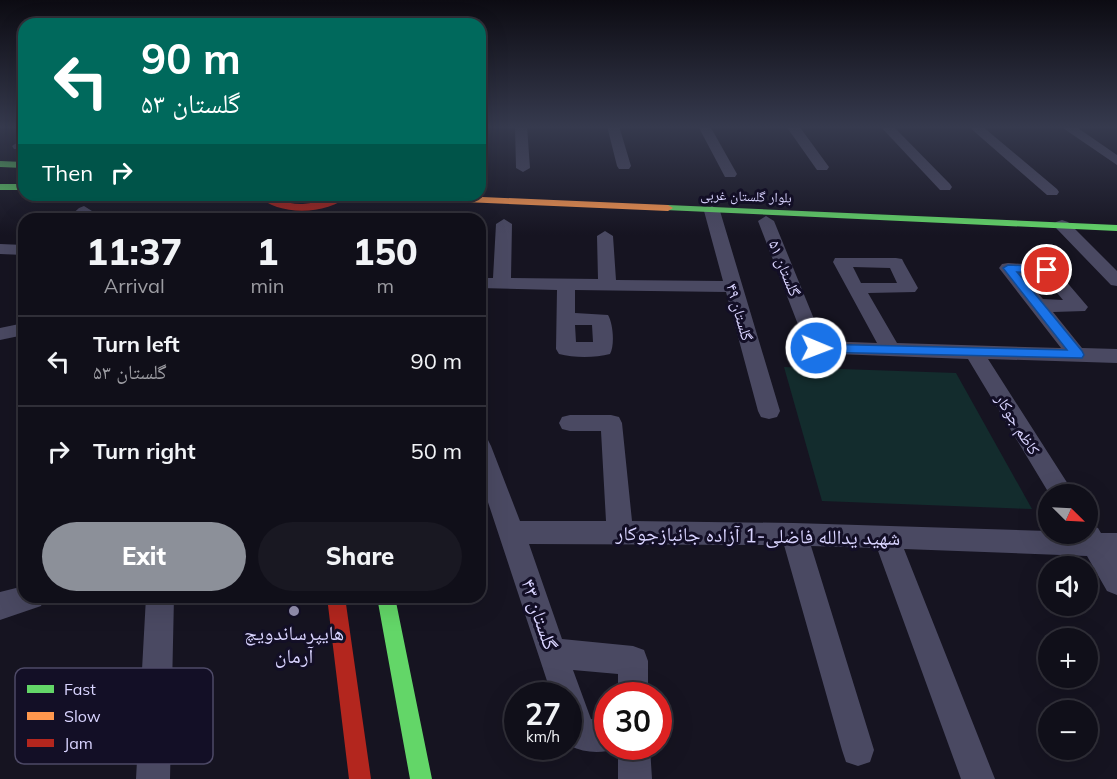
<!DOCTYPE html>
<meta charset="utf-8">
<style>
:root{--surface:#100f19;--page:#191822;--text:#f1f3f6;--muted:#9c9ca2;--line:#302f38;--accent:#8c9099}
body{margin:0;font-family:Mulish,"Noto Naskh Arabic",sans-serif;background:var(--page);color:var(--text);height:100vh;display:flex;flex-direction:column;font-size:22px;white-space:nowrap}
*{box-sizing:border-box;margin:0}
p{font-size:20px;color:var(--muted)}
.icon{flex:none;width:33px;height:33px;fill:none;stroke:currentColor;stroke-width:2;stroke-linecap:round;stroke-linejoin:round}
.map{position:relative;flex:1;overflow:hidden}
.side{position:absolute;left:18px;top:213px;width:468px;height:390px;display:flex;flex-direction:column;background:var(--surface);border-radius:18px;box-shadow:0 6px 24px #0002,0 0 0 2px var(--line)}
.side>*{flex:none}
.guide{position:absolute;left:18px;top:18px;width:468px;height:183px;border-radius:18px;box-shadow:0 6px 24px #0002,0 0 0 2px var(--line);background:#00695c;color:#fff;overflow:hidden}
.needle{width:39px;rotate:114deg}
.buttons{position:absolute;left:1038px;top:484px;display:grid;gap:12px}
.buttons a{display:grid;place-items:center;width:60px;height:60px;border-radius:50%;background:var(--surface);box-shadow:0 6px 24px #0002,0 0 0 2px var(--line);font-size:30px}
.speed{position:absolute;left:504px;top:682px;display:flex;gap:12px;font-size:30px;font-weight:700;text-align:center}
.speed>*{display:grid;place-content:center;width:78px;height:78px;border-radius:50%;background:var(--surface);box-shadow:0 6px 24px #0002,0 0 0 2px var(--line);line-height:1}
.speed small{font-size:15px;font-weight:400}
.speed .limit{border:9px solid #d22;background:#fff;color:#111}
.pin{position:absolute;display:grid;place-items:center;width:51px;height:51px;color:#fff;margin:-26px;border:3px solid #fff;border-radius:50%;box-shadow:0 2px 6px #0007}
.me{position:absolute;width:66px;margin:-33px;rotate:91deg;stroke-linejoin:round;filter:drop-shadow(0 0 4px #0008)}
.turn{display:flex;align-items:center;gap:21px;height:126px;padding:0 24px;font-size:27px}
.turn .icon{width:78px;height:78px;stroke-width:2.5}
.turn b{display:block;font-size:42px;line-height:51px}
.then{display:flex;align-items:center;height:57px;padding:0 24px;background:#0003;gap:12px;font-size:22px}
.eta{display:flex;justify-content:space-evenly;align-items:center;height:102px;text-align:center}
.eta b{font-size:36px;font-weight:800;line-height:42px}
.cta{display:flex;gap:12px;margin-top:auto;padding:12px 24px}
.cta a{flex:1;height:69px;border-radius:36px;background:var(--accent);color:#fff;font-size:24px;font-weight:800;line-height:69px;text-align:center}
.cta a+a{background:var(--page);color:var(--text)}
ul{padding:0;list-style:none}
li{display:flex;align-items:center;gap:18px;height:90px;padding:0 24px;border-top:2px solid var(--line)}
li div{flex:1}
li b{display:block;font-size:22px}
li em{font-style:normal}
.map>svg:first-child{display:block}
</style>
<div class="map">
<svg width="1117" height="779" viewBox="0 0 1117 779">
<rect width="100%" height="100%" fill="#161421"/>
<!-- green -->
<path fill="#132c2d" d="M784 367 956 373 1032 509 822 501Z"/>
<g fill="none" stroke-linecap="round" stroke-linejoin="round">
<!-- street -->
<path fill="#4a4962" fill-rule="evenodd" d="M515 126H527L530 168 523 172 516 168Z
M607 126H619L631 166 629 169H619L617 166Z
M698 126H710L737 174 735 177H725Z
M786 126H799L829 167 827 170H817Z
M880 126H893L950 184 952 187 950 190H940Z
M968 126H982L1057 189 1059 192 1057 195H1047Z
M1060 126H1075L1117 155V165Z
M24 138V149H14L12 146Z
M84 206 92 211 84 219H67L79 208Z
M712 206 720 211 780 411 777 417 769 419 761 417 758 411 726 292 575 290V313L608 315C613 323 615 345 610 354 595 358 574 358 559 354L556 349 557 290 480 288V278H493L496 224 504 219 512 224 511 278 598 279 597 236 605 231 613 236 616 280 723 281 704 211ZM575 325H592L593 342H576Z
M766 216 774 221 823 341 877 343 833 262 835 258H896L902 259 904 263 918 288 915 292 868 293 897 343 1061 348 999 268 1002 264 1008 263 1053 266 1088 307 1085 311 1053 312 1082 348 1117 349V363L988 359 1075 495H1050L968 359 809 353 758 221ZM853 267 890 268 897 283H861ZM1022 274 1042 275 1063 300 1043 299Z
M1062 220 1068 222 1117 271V286L1111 285 1056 228 1054 225 1056 222Z
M0 244 24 245V255L0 254Z
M24 323V335L0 340V328Z
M570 415H611L619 417 622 423 632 521 794 523 1048 531V534H1088L1089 524 1098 528 1101 533H1117V595L1107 591 1087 556 904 549 995 779H961L877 548 811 546 874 750 870 762 858 766 846 762 842 750 784 545 529 544 562 639 633 646 644 650 648 661V696H618V674L573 670 591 719 608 720V747H650L652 779H618V748C602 754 585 753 570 746L568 696H552L480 478V437L488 440 491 446 520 521H606L601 431H570L562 429 559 423 562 417Z
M24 586V597H45L41 606 0 620V592Z
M146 597H174L170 779H136Z"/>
<!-- fast -->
<path fill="#63d668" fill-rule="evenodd" d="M0 161 24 162V168L0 167Z
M0 184H24V190H0Z
M668 205 1117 225V231L665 210V206Z
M377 597H395L432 779H410Z"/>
<!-- slow -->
<path fill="#ff974d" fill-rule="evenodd" d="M368 195H438L668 205 673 208 668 211 373 198Z"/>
<!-- jam -->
<path fill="#b3261e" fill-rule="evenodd" d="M257 195C273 195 286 205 303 204 320 203 333 195 350 195 327 215 279 217 257 195Z
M327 597H345L371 779H349Z"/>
</g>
<!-- sky -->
<linearGradient id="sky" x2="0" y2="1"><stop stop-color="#0c0b12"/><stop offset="0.54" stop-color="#363a4e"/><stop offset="1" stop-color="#363a4e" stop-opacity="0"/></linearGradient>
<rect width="1117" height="235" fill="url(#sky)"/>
<!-- route -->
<path fill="#1a73e8" stroke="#114b97" stroke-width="1.5" d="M1008 265 1051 267V272L1047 273 1017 272 1082 351 1084 355 1082 358 816 352 810 348 816 344 1067 350 1003 268Z"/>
<!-- markers -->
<circle fill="#9591b1" stroke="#130f26" stroke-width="2" cx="294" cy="611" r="6"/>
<g text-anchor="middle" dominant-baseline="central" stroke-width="6" stroke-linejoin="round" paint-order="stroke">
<!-- far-street labels -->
<g font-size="14" fill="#d9d4ff" stroke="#130f26">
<text transform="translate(746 196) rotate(2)">بلوار گلستان غربی</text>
</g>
<!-- street labels -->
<g font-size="16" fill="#d9d4ff" stroke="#130f26">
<text transform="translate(785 268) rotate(68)">گلستان ۵۱</text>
<text transform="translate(740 312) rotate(74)">گلستان ۴۹</text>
<text transform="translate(1018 424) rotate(58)">کاظم جوکار</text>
</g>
<!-- near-street labels -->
<g font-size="20" fill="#d9d4ff" stroke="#130f26">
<text transform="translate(758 535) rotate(1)">شهید یدالله فاضلی-1 آزاده جانبازجوکار</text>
<text transform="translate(540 614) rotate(71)">گلستان ۴۳</text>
</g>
<!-- near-poi labels -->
<g font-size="20" fill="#d9d4ff" stroke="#130f26">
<text x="294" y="632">هایپرساندویچ<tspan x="294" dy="23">آرمان</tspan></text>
</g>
</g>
<!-- legend -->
<rect x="15" y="668" width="198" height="96" rx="9" fill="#130f26" stroke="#4e4a67" stroke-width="1.5"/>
<rect x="27" y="685" width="27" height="8" fill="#63d668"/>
<rect x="27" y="712" width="27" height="8" fill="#ff974d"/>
<rect x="27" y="739" width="27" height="8" fill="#b3261e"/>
<g font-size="16" fill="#d9d4ff">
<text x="64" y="695">Fast</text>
<text x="64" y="722">Slow</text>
<text x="64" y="749">Jam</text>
</g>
</svg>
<div class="buttons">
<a><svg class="needle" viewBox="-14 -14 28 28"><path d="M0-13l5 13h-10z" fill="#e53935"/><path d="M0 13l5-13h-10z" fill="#9c9ca2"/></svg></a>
<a><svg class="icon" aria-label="sound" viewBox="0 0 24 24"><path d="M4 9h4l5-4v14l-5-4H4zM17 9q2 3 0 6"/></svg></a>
<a>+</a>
<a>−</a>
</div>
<div class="speed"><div>27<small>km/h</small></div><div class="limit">30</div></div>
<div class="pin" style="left:1047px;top:270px;background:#d93025"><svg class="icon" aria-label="arrive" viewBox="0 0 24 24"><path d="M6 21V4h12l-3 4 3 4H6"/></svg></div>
<svg class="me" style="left:816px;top:348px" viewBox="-20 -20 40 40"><circle r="17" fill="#1a73e8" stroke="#fff" stroke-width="3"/><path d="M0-11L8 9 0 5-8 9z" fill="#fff"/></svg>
<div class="guide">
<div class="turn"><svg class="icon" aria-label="left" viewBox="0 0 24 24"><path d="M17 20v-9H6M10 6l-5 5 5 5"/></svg><div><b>90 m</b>گلستان ۵۳</div></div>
<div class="then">Then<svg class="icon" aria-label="right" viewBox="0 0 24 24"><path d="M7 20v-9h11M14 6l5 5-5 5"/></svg></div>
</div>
<section class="side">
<div class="eta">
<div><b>11:37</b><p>Arrival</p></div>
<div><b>1</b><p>min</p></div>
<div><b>150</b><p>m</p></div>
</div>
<ul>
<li><svg class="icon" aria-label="left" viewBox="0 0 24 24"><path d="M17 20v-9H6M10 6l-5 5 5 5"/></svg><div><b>Turn left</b><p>گلستان ۵۳</p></div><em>90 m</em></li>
<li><svg class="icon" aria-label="right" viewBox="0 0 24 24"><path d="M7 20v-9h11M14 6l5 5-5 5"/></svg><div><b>Turn right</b></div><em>50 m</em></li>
</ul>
<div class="cta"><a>Exit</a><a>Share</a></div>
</section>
</div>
